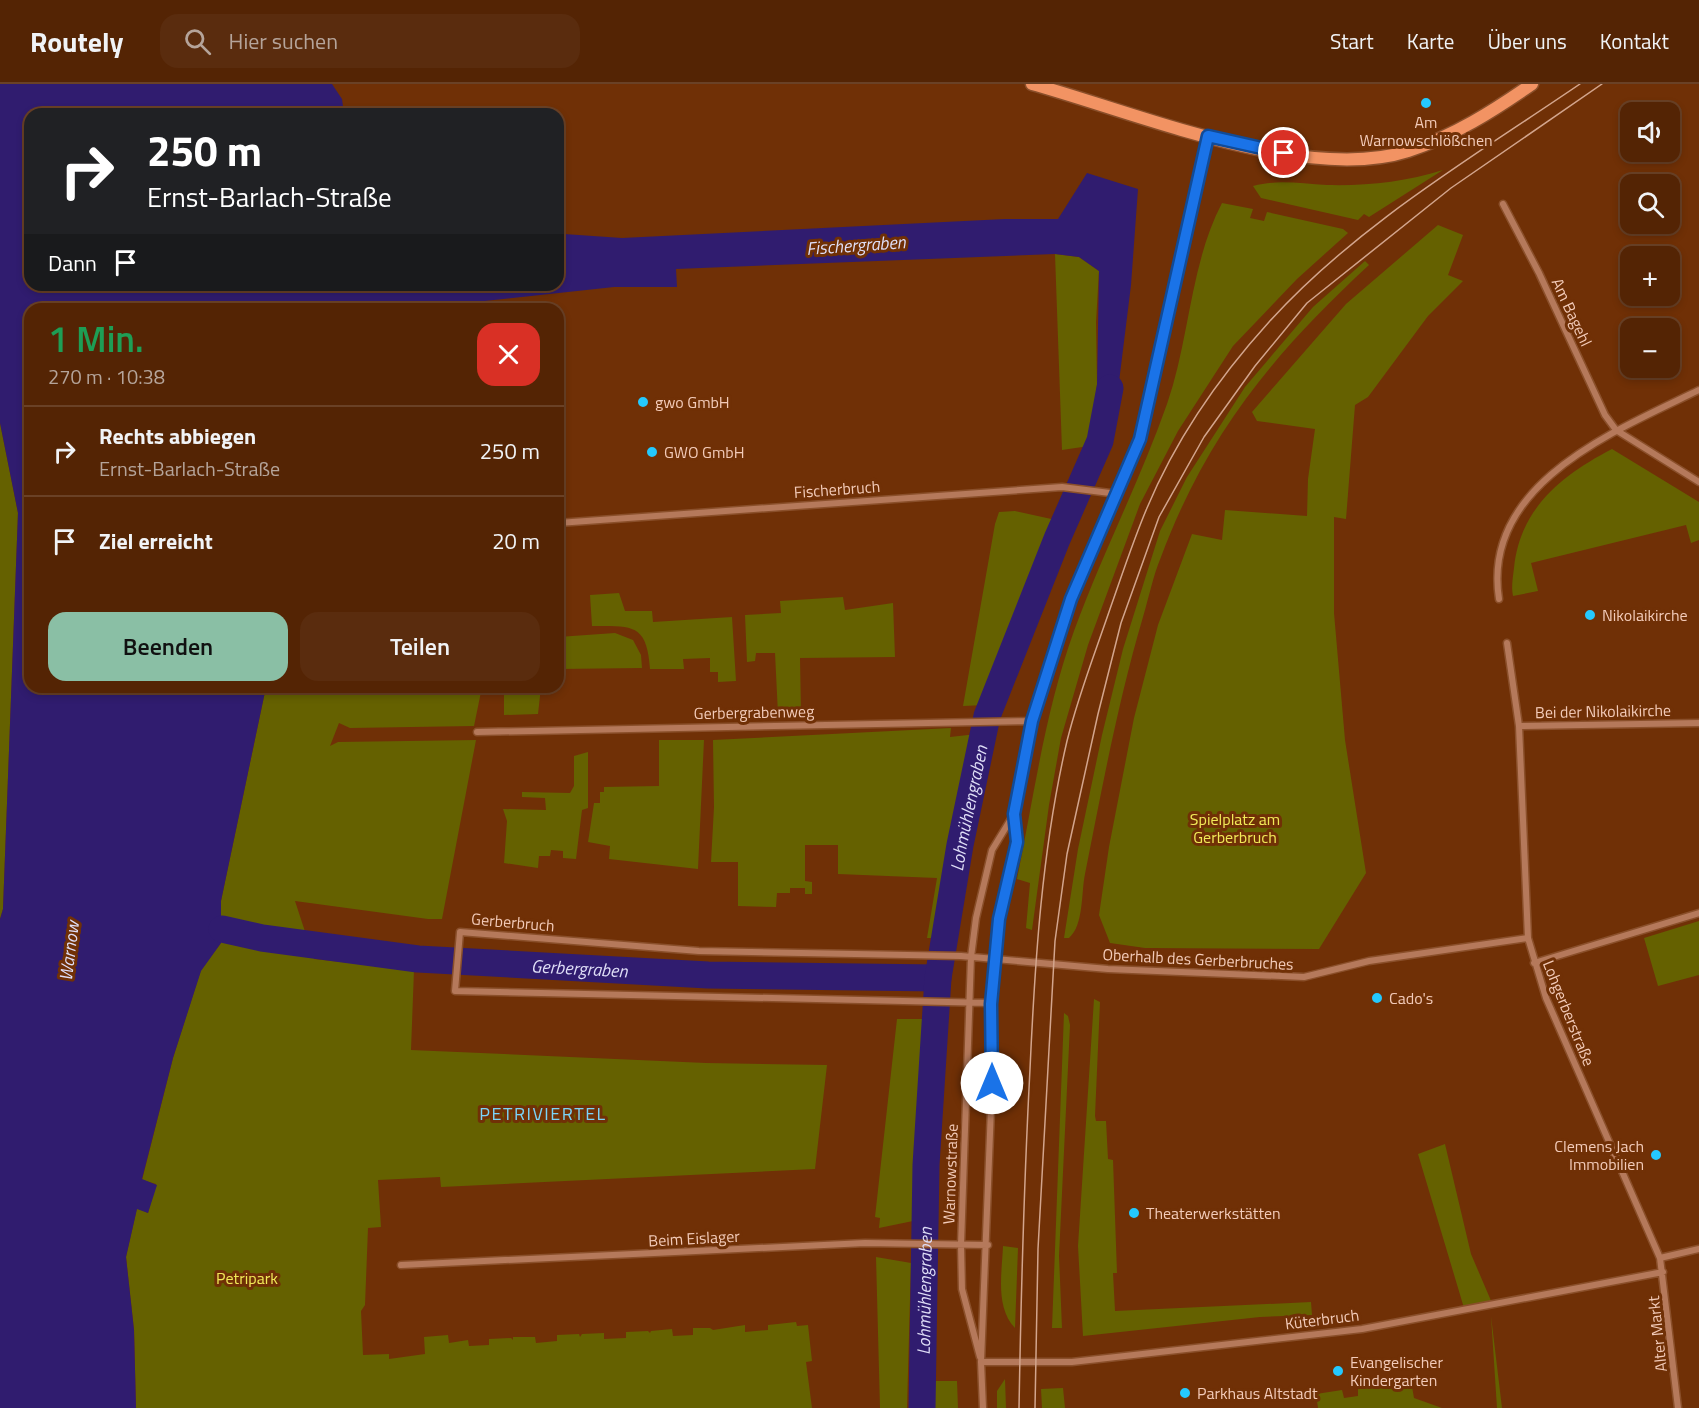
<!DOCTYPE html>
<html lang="de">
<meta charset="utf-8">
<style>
:root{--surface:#542404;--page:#5a2c0e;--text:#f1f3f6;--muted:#b5a49a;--line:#6a4126;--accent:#8abfa5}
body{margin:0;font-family:"Titillium Web",sans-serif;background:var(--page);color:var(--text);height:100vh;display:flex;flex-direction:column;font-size:22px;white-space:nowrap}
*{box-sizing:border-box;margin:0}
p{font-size:20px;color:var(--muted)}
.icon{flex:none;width:33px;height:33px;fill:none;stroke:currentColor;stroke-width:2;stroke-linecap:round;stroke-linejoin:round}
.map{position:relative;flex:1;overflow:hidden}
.drawer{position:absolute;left:24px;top:219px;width:540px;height:390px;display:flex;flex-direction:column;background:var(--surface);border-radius:18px;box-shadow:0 3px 9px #0003,0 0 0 2px var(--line)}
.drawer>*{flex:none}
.banner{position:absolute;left:24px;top:24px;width:540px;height:183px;border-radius:18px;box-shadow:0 3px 9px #0003,0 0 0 2px var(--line);background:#202124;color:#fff;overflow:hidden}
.tools{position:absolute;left:1620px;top:18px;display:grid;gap:12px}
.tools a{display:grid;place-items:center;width:60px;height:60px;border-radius:12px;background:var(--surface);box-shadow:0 3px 9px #0003,0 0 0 2px var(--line);font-size:30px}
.pin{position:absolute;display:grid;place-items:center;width:51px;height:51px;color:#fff;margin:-26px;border:3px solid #fff;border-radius:50%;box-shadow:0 2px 6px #0007}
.me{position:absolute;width:66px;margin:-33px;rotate:0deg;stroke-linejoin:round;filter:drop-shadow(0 0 4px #0008)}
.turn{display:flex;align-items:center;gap:21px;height:126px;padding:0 24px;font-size:27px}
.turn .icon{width:78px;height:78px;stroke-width:2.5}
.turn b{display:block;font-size:42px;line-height:51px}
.then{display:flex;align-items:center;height:57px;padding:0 24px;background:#0003;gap:12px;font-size:22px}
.round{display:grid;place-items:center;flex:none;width:63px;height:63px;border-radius:18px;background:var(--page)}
.summary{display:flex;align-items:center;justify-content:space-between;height:102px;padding:0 24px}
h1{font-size:36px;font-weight:600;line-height:45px;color:#1e9e55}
.action{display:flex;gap:12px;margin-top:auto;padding:12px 24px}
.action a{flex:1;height:69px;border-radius:18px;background:var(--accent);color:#111;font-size:24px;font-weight:600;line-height:69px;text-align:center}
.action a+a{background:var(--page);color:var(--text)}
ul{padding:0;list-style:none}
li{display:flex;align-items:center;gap:18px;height:90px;padding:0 24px;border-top:2px solid var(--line)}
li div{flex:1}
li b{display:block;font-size:22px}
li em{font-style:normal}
header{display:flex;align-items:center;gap:36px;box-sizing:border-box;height:84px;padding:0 30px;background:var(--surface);border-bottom:2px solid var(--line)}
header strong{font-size:28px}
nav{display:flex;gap:33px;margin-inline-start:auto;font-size:21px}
.search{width:420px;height:54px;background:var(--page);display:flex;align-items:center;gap:15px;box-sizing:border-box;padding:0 21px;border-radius:18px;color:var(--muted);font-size:22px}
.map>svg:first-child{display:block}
</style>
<header>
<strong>Routely</strong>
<div class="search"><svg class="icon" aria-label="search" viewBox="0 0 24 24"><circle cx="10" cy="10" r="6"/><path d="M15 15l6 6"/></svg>Hier suchen</div>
<nav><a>Start</a><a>Karte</a><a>Über uns</a><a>Kontakt</a></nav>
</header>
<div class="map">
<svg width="1699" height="1324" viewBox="0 0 1699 1324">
<rect width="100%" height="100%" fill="#703006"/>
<!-- green -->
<path fill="#656100" d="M1443 86 1369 133 1364 130 1358 136 1261 114 1253 102C1278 95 1301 100 1327 101 1366 102 1405 98 1443 86Z
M1222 119 1253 125 1250 134 1264 137 1267 128 1343 145 1348 149 1297 195 1233 262 1178 347 1140 420 1088 561 1061 654 1049 721 1032 846 1026 844 1030 799 1017 795C1034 712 1045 627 1074 547 1102 470 1140 397 1167 320 1190 254 1190 180 1222 119Z
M1438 141 1463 151 1448 191 1463 197 1428 232 1368 313 1355 321 1346 435 1334 433V529L1345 656 1366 789 1319 865 1145 864 1110 859 1099 831 1109 763 1134 634 1158 541 1192 450 1222 456 1225 426 1307 432 1308 395 1315 345 1257 337 1252 328 1346 220Z
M1055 170 1079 173 1099 187 1096 238 1097 301 1089 362 1062 366Z
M1365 177 1369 181C1274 269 1207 350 1161 473 1153 492 1149 513 1143 533 1118 618 1102 704 1085 790 1081 809 1084 841 1069 854H1064L1078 765 1102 651 1123 565 1160 447 1187 393 1245 303 1313 223Z
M0 339 18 429 3 825 0 835Z
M1612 365 1699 418V456L1691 459 1686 441 1535 478 1531 479 1538 507 1513 512C1511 503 1513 493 1514 484 1520 424 1562 391 1612 365Z
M1015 427 1056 436 1046 457 985 621 963 622 995 440 999 428Z
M619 509 625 527H652L653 538 732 533 736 597 718 598V588H710V574L683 575 684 585H650C647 539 632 542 592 542L590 511Z
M843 513 845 526 893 519 895 573 800 574 801 630H778L775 569H756L755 577 747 578 745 531 781 529 780 517Z
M615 549 633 556 641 571 642 584 558 585V553Z
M266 603H482L474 642 350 644 339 639 330 662 338 658 476 656 442 835H428L295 817 314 875 414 886 411 966 706 979 827 981 815 1085 441 1103 440 1093 378 1096 381 1143 368 1144 365 1221 361 1227 363 1271 389 1270V1275L425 1270 424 1253 448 1251 449 1259 468 1256 469 1262 489 1261V1255L511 1254 513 1256V1253H535L536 1259 557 1257V1251L579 1250 580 1253 582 1250 604 1249V1255L626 1254V1248L648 1247 650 1249 651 1247 672 1245 673 1252 693 1251V1244H710L713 1246 745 1241V1248L768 1246V1241L796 1238 797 1242 808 1241 812 1277 806 1278 812 1324H136L134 1246 126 1173 137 1124 148 1129 156 1100 142 1096 173 974 201 886 221 859V817Z
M504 603H541L538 630 504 631Z
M951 644 950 653 977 650 952 759 938 854H927L937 794 838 790V761H805V797L812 798V810H805V804H790V809H777L776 823 738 822V778H711L714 723 713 656Z
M659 656H704L698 785 609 775 610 762 588 758 594 719H600V708H604V703L659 702Z
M588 668V724L582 726 576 775 563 774V767L551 766 550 772H539L538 784 504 779 507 737 503 725 546 726 545 714 522 713V708L570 709 574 702V672Z
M1699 837V891L1658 902 1644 854Z
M1094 915 1100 918 1095 1032 1096 1037H1106L1108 1075 1113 1076 1117 1189H1113L1115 1227 1311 1218 1312 1231 1260 1233 1083 1252 1078 1162Z
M1064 929 1068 932 1070 941 1059 1172 1062 1244H1052Z
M897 935H926L913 1137 879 1144 880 1134 875 1133Z
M1445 1060 1471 1170 1492 1219 1464 1224 1418 1070Z
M1003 1162 1018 1164 1015 1244C995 1223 1002 1189 1003 1162Z
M876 1173 911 1179 907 1324H880Z
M1491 1232 1502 1324H1497Z
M1005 1295 1006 1324H997V1307Z
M929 1297H957L958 1324H931Z
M1411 1297 1414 1314 1442 1324H1318L1316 1310 1342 1306 1344 1314 1358 1312V1304Z
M1063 1304 1065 1324H1042L1041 1305Z"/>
<!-- water -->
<path fill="#301c6f" d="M0 0H332L342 15 344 30H30V201H558V143L564 150 622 154 1005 135H1058L1087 89 1138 105 1131 201 1118 306 1097 301 1099 187 1079 173 1055 170 676 185 677 203H614L410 225H30V603H266L221 817V859L201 887 173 974 142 1095 157 1101 148 1129 137 1125 126 1173 134 1246 136 1324H0V835L3 825 18 429 0 339Z"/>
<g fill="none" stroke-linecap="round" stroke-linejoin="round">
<!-- canal -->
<g stroke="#301c6f" stroke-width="27">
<path id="s1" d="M222 845 262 854 418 875 708 891 938 894"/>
<path id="s2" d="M922 1324 926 1081 938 894 960 761 987 632 1057 455 1100 357 1110 304"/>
</g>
<!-- street casing -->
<g stroke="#8a4f2a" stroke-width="9">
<path id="street" d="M1503 120 1539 189 1605 331 1616 346 1699 398
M558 439 1062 403 1118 410
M1499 515C1481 400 1615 347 1699 306
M1507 559 1519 642 1528 854 1546 914 1660 1174 1678 1324
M1519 642 1699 639
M477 648 1032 637
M1534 879 1699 829
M991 919 455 907 460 848 699 867 961 872 1108 885 1304 893 1369 877 1528 854
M1660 1174 1699 1165
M401 1181 865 1159 988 1161
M980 1273 962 1205 961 1161 971 873 976 834 992 766 1014 730
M981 1278H1072L1362 1245 1663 1188
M983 1324 981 1278 992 999 991 919 999 835 1017 758 1014 730 1032 637 1071 515 1136 370 1145 341 1208 52"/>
</g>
<!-- secondary casing -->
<g stroke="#8a4f2a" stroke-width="15">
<path id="secondary" d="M1032 0C1134 28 1306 100 1408 67 1454 52 1493 27 1532 0"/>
</g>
<!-- street -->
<use href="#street" stroke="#b5795b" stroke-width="6"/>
<!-- secondary -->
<use href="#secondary" stroke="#f29363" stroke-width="12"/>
<!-- tram -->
<path stroke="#d3a58d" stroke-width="1.5" d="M1019 1324C1021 1211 1024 1098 1030 985 1035 876 1042 764 1067 657 1078 612 1095 569 1110 525 1122 491 1133 457 1147 424 1175 357 1220 292 1269 238 1357 141 1473 73 1580 0
M1035 1324 1038 1165 1055 857 1067 770 1098 630 1121 539 1159 433 1204 353 1255 282 1307 219 1451 104 1602 0"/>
</g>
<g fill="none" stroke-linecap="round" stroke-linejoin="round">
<!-- route casing -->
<g stroke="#114b97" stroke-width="15">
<path id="route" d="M992 999 991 920 999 835 1017 758 1014 730 1032 637 1071 515 1140 355 1208 52 1284 69"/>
</g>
<!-- route -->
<use href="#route" stroke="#1a73e8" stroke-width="10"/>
</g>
<!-- markers -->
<g fill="#24c9fe" stroke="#703006" stroke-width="2">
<circle cx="1426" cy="19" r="6"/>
<circle cx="643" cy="318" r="6"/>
<circle cx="652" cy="368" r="6"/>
<circle cx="1590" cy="531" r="6"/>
<circle cx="1377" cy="914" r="6"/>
<circle cx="1656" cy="1071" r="6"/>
<circle cx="1134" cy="1129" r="6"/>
<circle cx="1338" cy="1287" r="6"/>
<circle cx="1185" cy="1309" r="6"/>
</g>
<g text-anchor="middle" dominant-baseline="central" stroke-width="6" stroke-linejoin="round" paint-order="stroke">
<!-- poi labels -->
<g font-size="16" fill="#f3cbb9" stroke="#703006" text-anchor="start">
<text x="1426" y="38" text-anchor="middle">Am<tspan x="1426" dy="18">Warnowschlößchen</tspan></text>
<text x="655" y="318">gwo GmbH</text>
<text x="664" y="368">GWO GmbH</text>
<text x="1602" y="531">Nikolaikirche</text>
<text x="1389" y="914">Cado's</text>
<text x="1644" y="1062" text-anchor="end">Clemens Jach<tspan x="1644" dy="18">Immobilien</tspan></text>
<text x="1146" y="1129">Theaterwerkstätten</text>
<text x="1350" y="1278">Evangelischer<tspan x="1350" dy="18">Kindergarten</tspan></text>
<text x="1197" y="1309">Parkhaus Altstadt</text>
</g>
<!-- street labels -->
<g font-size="16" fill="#f3cbb9" stroke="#703006">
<text transform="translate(1572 228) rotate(65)">Am Bagehl</text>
<text transform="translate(837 405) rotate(-4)">Fischerbruch</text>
<text transform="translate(1603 627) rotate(-1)">Bei der Nikolaikirche</text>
<text transform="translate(754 628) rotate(-1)">Gerbergrabenweg</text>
<text transform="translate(513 838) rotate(5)">Gerberbruch</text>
<text transform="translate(1198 875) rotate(3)">Oberhalb des Gerberbruches</text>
<text transform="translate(1569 929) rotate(68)">Lohgerberstraße</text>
<text transform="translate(950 1090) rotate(-88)">Warnowstraße</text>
<text transform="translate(694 1154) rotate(-3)">Beim Eislager</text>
<text transform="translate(1322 1235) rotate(-7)">Küterbruch</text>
<text transform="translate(1657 1250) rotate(-96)">Alter Markt</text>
</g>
<!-- park labels -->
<g font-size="16" fill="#f1ea58" stroke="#703006">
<text x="1235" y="735">Spielplatz am<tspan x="1235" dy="18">Gerberbruch</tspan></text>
<text x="247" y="1194">Petripark</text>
</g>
<!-- water labels -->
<g font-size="18" font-style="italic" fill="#dfdef7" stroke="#703006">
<text transform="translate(856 161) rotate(-4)">Fischergraben</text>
<text stroke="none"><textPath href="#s2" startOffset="603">Lohmühlengraben</textPath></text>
<text transform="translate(69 867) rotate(-83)">Warnow</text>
<text stroke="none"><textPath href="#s1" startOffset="360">Gerbergraben</textPath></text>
<text stroke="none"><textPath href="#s2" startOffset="117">Lohmühlengraben</textPath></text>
</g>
<!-- neighbourhood labels -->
<g font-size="18" letter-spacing="1.5" fill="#7bd4f9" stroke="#703006">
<text x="543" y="1029">PETRIVIERTEL</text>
</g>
</g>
</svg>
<div class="tools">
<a><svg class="icon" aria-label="sound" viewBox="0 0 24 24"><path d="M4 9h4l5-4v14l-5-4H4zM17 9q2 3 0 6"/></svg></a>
<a><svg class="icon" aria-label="search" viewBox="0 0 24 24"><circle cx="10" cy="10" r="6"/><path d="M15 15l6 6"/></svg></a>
<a>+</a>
<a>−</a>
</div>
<div class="pin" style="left:1284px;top:69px;background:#d93025"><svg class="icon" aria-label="arrive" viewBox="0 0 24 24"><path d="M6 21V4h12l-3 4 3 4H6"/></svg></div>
<svg class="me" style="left:992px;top:999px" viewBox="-20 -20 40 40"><circle r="19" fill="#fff"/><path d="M0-13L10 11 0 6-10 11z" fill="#1a73e8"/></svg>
<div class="banner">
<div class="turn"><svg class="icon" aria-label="right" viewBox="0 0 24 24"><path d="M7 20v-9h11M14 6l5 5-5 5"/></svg><div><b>250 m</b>Ernst-Barlach-Straße</div></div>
<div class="then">Dann<svg class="icon" aria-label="arrive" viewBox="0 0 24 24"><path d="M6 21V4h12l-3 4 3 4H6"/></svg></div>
</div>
<section class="drawer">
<div class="summary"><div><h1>1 Min.</h1><p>270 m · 10:38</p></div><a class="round" style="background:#d93025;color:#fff"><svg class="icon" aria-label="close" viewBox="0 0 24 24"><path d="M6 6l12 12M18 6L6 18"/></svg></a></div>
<ul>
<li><svg class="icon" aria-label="right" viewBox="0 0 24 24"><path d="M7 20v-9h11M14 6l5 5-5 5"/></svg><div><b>Rechts abbiegen</b><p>Ernst-Barlach-Straße</p></div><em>250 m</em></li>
<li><svg class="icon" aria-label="arrive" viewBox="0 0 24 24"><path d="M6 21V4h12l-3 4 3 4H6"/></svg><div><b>Ziel erreicht</b></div><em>20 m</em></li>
</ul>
<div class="action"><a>Beenden</a><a>Teilen</a></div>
</section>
</div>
